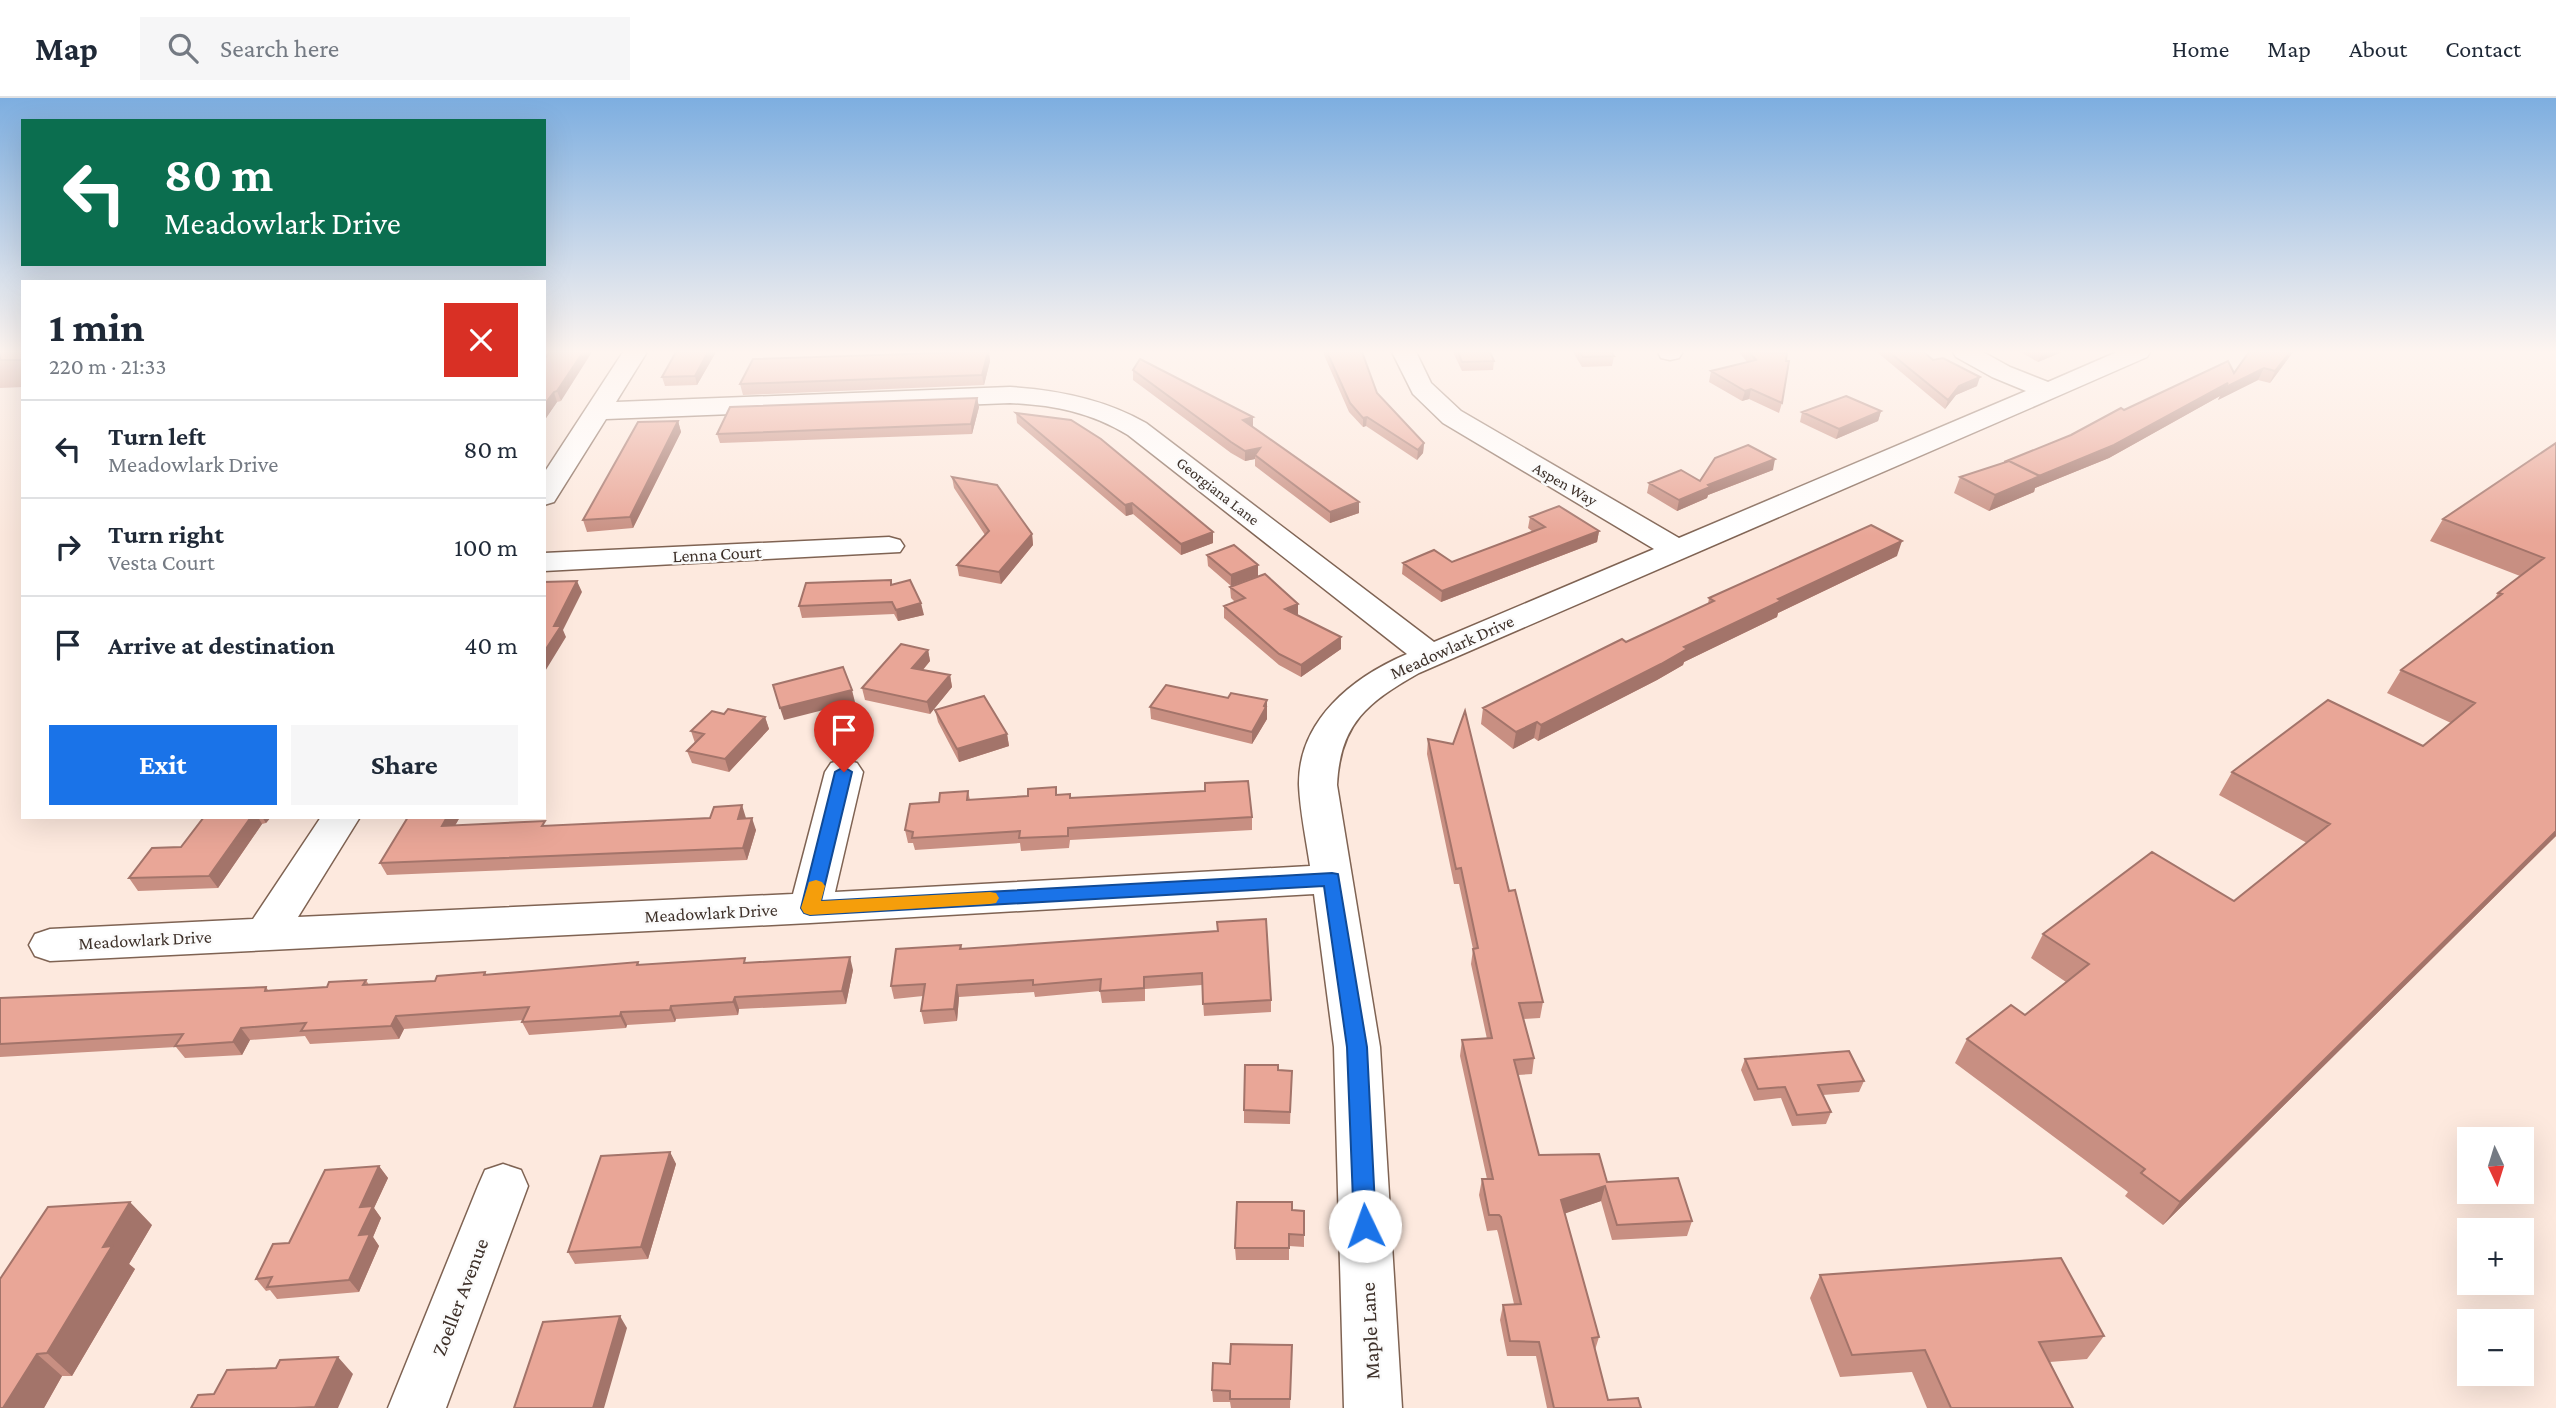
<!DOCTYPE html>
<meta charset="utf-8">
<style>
:root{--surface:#fff;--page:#f6f6f7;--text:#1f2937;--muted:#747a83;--line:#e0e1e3;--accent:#1a73e8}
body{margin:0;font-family:"Crimson Pro",serif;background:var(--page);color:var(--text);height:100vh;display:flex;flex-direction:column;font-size:26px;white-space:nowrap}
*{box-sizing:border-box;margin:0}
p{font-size:23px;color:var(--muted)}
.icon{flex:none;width:38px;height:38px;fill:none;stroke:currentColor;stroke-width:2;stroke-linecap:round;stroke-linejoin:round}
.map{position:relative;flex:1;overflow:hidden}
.sheet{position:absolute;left:21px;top:182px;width:525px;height:539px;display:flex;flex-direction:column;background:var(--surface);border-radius:0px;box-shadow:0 7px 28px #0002}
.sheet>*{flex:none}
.guide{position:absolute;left:21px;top:21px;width:525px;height:147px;border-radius:0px;box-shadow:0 7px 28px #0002;background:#0b6e4f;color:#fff;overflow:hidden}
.needle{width:46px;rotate:176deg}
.controls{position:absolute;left:2457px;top:1029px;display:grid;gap:14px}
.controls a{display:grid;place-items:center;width:77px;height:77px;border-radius:0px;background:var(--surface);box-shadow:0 7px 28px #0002;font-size:35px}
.pin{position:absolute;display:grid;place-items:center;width:60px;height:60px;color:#fff;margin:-72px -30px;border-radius:50% 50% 50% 0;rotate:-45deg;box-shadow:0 0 7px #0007}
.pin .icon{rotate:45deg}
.me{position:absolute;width:77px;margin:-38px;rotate:357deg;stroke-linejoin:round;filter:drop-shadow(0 0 5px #0008)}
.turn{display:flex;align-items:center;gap:24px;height:147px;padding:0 28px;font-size:32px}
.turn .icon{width:91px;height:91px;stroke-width:2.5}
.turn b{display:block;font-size:49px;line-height:60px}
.round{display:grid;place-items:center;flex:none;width:74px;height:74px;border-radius:0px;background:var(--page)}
.overview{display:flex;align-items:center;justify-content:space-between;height:119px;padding:0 28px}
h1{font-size:42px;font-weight:700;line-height:52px}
.primary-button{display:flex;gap:14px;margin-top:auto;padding:14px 28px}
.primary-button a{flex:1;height:80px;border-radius:0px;background:var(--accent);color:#fff;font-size:28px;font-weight:700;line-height:80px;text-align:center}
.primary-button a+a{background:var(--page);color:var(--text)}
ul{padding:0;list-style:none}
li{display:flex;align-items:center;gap:21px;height:98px;padding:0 28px;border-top:2px solid var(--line)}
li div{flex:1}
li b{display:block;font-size:26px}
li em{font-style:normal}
header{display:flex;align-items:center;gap:42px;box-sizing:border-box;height:98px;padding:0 35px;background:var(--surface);border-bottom:2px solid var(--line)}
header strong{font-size:33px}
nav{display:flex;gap:38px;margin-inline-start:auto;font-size:24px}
.search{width:490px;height:63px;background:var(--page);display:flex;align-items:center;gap:18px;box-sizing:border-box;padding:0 24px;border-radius:0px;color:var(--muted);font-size:26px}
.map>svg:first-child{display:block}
</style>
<header>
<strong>Map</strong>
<div class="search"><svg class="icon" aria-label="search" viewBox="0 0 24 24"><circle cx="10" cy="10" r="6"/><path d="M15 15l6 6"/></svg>Search here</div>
<nav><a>Home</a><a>Map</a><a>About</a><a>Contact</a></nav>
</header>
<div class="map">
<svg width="2556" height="1310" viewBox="0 0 2556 1310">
<rect width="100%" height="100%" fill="#fde9de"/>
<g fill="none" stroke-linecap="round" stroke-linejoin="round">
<!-- minor casing -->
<g stroke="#7f6353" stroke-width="3">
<path id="minor" d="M623 254H647L616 304 1010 289C1058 292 1104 301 1146 325L1434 544 1654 451 1443 325 1413 296 1392 254H1416L1431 285 1461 313 1679 440 2026 293 1992 279 1956 259 1953 254H1983L2010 269 2048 284 2117 254H2150L2147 259 2058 298 1419 575C1368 604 1340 625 1337 687L1380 949 1402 1310H1344L1334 949 1314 796 810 825 50 863 35 858 29 847 35 836 50 831 253 821 321 719H360L298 819 793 796 825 674 831 665 844 662 857 665 863 674 835 794 1310 768C1306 741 1300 713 1299 687 1298 622 1353 579 1407 556L1128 337C1090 314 1053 307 1010 305L606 321 554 404 544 407V375Z
M1658 254H1682V255L1679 260 1670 262 1661 260Z
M889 439 900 442 904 448 900 454 544 473V455Z
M503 1066 521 1072 528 1088 446 1310H388L478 1088 485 1072Z"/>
</g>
<!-- minor -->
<use href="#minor" fill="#fff" fill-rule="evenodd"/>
</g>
<!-- wall -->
<path fill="#c88f82" d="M0 254H23V289L0 290Z
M549 254 561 303 557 304 544 323V262Z
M716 254 697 287 665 288 662 279Z
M989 254 990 263 984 287 743 297 740 286Z
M1324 254H1362L1377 295 1424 345 1423 355 1417 362 1366 328 1363 329 1349 314 1324 257Z
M1453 254H1490L1494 263 1493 272 1462 273Z
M1573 254H1611L1614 258 1612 268 1582 269Z
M1739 254H1779L1782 305 1779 315 1749 301 1742 303 1709 284 1711 273 1747 264Z
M1877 254H1924L1933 262 1977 288 1956 297 1945 311Z
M2020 254H2062L2038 264Z
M2293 254 2270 285 2258 282 2218 302 2220 298 2109 360 2035 390 2034 394 1989 413 1954 395 1960 379 2004 365 2071 337Z
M1133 272 1253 329 1359 404V415L1330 425 1255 368V361L1245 363 1231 355 1133 282Z
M977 300 979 309 972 336 720 345 717 336Z
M1881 313 1878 323 1836 341 1800 324 1802 314Z
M1016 315 1213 445 1181 457 1133 416 1126 418 1017 325Z
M678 323 681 334 633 430 587 434 583 422Z
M2556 345V738L2163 1127 2125 1098 2128 1094 1955 965 1967 941 2025 917 2066 884 2031 860 2043 836 2234 803 2307 745 2219 697 2232 674 2423 648 2451 625 2387 595 2401 572 2493 503 2498 495 2520 478 2430 443 2443 421Z
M1773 372 1708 397 1707 400 1677 413 1647 395 1649 385 1700 383Z
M952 379 1032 436 1033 447 1001 486 959 478 957 467 985 437 954 390Z
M1530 419 1599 433 1597 444 1441 504 1402 476 1403 465 1452 464 1533 434 1528 430Z
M1207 457 1258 467V478L1231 488 1208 468Z
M1897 458 1778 515 1777 519 1684 564 1683 567 1657 582 1538 643 1534 640 1513 651 1481 626 1483 610 1708 506 1709 500Z
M891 482 892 487 924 517 898 523 894 516 802 520 799 508Z
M1230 489 1298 517 1341 551 1301 579 1279 567 1224 520V508L1235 504 1231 500Z
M928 552 930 563 923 572 950 577 952 589 930 616 865 602 862 590Z
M1228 600 1267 602V621L1252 646 1151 621 1150 609Z
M935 612 1007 636 1009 648 959 664 938 624Z
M724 616 765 619 769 631 729 674 692 665 687 653 695 645 691 633Z
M1428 641 1509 793 1543 904 1540 920 1523 921 1534 960 1532 976 1518 977 1539 1057 1607 1084 1692 1123 1687 1138 1612 1142 1601 1103 1565 1115 1599 1239 1595 1252 1608 1302 1641 1310H1547L1536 1258H1507L1500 1222 1503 1207 1514 1206 1498 1135 1497 1132 1487 1133 1479 1097 1482 1081H1487L1460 958 1462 942 1487 941 1471 866 1473 851 1459 786H1454L1427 656Z
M1056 689 1057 696 1071 700 1252 719V732L1070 742 1069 750 1021 753 1020 745 915 752 913 745H908L905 732 968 693 970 702 1028 698Z
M204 719H271L266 725 262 726 218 790 138 793 129 780 181 749Z
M408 719H460L455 727 548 728 746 720 756 732 747 762 387 777 380 765Z
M1218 833 1271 902V914L1204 918 1202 887 1145 891V903L1102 905 1100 893 1035 899 1034 894 959 899 957 923 924 926 921 913 923 898 894 901 891 888 961 847 962 851Z
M638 864 639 867 747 864 853 872 846 906 739 911 738 917 676 921 675 924 627 927 626 930 529 937 522 924 523 922 404 931 399 941 310 946 305 938 250 942 242 957 185 960 176 949 0 959V900L266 889 268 892 327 889 366 882 369 887 435 883 485 874 487 877Z
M1745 961 1864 983 1859 994 1823 997 1831 1014 1826 1026 1792 1028 1781 1000 1754 1003 1741 972Z
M1292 973 1290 1026 1244 1025V1012Z
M670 1054 676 1066 648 1161 575 1166 568 1154Z
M379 1068 388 1080 374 1110 381 1120 373 1139 379 1148 359 1194 277 1201 270 1192 266 1193 256 1181 289 1145Z
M1292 1112 1304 1113V1149L1289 1148V1162H1236L1235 1150Z
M152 1127 129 1166 135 1171 72 1278H62L44 1310H0V1181Z
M1820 1177 2104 1238 2087 1261 2050 1264 2073 1310H1927L1912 1274 1840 1279 1810 1200Z
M1292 1247 1290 1310H1231L1230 1304H1213L1212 1292 1230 1266Z"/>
<!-- shaded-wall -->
<path fill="#a3746a" d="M583 254H592L561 303 557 293Z
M708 254H716L697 287 695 278Z
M989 254 990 263 984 287 982 277Z
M2045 254H2062L2038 264 2041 256Z
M2290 254H2293L2270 285 2275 273Z
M2264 270 2258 282 2218 302 2220 298 2109 360 2035 390 2034 394 1989 413 1995 397 2228 285Z
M1980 279 1977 288 1956 297 1945 311 1948 302 1959 288Z
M1751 291 1749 301 1742 303 1745 293Z
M554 294 557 304 544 323V307Z
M977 300 979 309 972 336 971 326Z
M1881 313 1878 323 1836 341 1839 331Z
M1253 319V329L1243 322Z
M1367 319 1366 328 1363 329V320Z
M678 323 681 334 633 430 630 419Z
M1424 345 1423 355 1417 362 1418 352Z
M1260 350 1255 357V361L1245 363V353Z
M1775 361 1773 372 1708 397 1707 400 1677 413 1679 402 1708 387Z
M1359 404V415L1330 425V414Z
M1132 405 1133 416 1126 418 1125 407Z
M1599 433 1597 444 1441 504 1442 493Z
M1213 434V445L1181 457V446Z
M1032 436 1033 447 1001 486 999 474Z
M1902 443 1897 458 1778 515 1777 519 1684 564 1683 567 1657 582 1538 643 1541 627 1684 549 1778 501Z
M1258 467V478L1231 488V477Z
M577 483 582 494 563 532 566 539 544 575V554L554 528Z
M921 505 924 517 898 523 896 512Z
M1298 506V518L1285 511Z
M1341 539V551L1301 579V567Z
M928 552 930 563 915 581 912 570Z
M950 577 952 589 930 616 927 604Z
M852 592 855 604 784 622 780 610Z
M1267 602V621L1252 646V634Z
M765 619 769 631 729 674 725 661Z
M1537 624 1534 640 1513 651 1516 634Z
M1007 636 1009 648 959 664 957 651Z
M742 707 746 720 742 733 738 721Z
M251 719H258L262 726 218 790 209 778Z
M262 719H271L266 725Z
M447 719H460L448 740 442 728Z
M752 720 756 732 747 762 743 750Z
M2556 733V738L2163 1127 2180 1104Z
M850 859 853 872 846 906 842 893Z
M957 887 959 899 957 923 954 911Z
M735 899 739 911 738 917 733 904Z
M671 908 676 921 675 924 670 912Z
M621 914 627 927 626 930 620 918Z
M396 918 404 931 399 941 391 928Z
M241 930 250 942 242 957 233 944Z
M670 1054 676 1066 648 1161 641 1149Z
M379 1068 388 1080 374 1110 381 1120 373 1139 379 1148 359 1194 349 1182 359 1137 360 1109Z
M1605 1088 1601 1103 1558 1118 1561 1102Z
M130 1104 152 1127 129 1166 135 1171 72 1278 47 1255 103 1149Z
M620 1218 627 1230 604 1310H593Z
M37 1256 62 1278 44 1310H3Z
M338 1259 353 1276 338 1310H316L315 1309Z"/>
<!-- building -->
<path fill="#e9a697" stroke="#a3746a" stroke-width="2" d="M0 254H23V262H0Z
M549 254H583L557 293 554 294 544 307V262Z
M676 254H708L695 278 662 279Z
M969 254H988L982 277 740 286 753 261Z
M1327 254H1362L1377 295 1424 345 1418 352 1367 319 1363 320 1350 305Z
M1458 254H1490L1494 263 1462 264Z
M1580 254H1611L1614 258 1583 259Z
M1749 254 1787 255 1786 263H1789L1782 305 1751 291 1745 293 1711 273 1756 262Z
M1889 254H1924L1933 262 1943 260 1980 279 1959 288 1948 302Z
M2249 254H2290L2275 273 2264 270 2224 290 2228 285 2114 347 2039 378 2009 363 2004 364 2071 337 2121 310 2124 312 2228 263 2234 275Z
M1140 261 1253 319 1243 322 1359 404 1330 414 1255 357 1260 350 1245 353 1231 344 1133 272Z
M1846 298 1881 313 1839 331 1802 314Z
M977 300 971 326 717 336 730 309Z
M1016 315 1071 322 1101 341 1213 434 1181 446 1132 405 1125 407Z
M678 323 630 419 583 422 638 324Z
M2556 345V733L2180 1104 2141 1075 2145 1071 1967 941 2011 907 2025 917 2089 866 2043 836 2152 754 2234 803 2330 726 2232 674 2328 602 2423 648 2475 605 2401 572 2502 496 2498 495 2544 460 2443 421Z
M1748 347 1775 361 1708 387 1710 389 1679 402 1649 385 1681 372 1700 383 1715 360Z
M2009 363 2040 378 1995 397 1960 379Z
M952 379 997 387 1032 436 999 474 957 467 989 433Z
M1559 408 1599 433 1442 493 1403 465 1434 452 1452 464 1545 429 1530 419Z
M1871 427 1902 443 1778 501 1781 503 1684 549 1687 551 1661 566 1541 627 1537 624 1516 634 1483 610 1622 541 1626 544 1714 503 1709 500Z
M1234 447 1258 467 1231 477 1207 457Z
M1265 476 1298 506 1285 511 1341 539 1301 567 1279 556 1224 508 1245 500 1230 489Z
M891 482V487L910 482 921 505 896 512 892 504 799 508 806 485Z
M577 483 554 528H561L544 554V484Z
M901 546 928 552 912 570 950 577 927 604 862 590Z
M843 569 852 592 780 610 773 587Z
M1166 587 1228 600 1231 595 1267 602 1264 608 1266 609 1252 634 1150 609Z
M984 598 1007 636 957 651 935 612Z
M728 611 765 619 725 661 687 653 704 636 691 633 712 613 724 616Z
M1465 613 1509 793 1515 792 1543 904 1519 905 1534 960 1514 962 1539 1057 1599 1056 1607 1084 1678 1080 1692 1123 1617 1127 1605 1088 1561 1102 1599 1239 1592 1240 1608 1302 1638 1300 1641 1310H1554L1539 1244 1510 1243 1503 1207 1521 1206 1501 1119 1499 1117H1489L1482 1081H1493L1462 942 1492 940 1473 851 1478 850 1461 770 1456 771 1428 641 1453 646Z
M1248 683 1252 719 1068 730V738L1019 740 1020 733 912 740 913 734 905 732 910 706 939 704 940 695 968 693 967 702 1028 698V691L1056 689V697L1070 696V700L1205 693V685Z
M742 707 738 721 752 720 743 750 380 765 408 719H447L442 728 545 723 542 728 710 720 714 709Z
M204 719H251L209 778 129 780 152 750 181 749Z
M1266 821 1271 902 1203 906 1202 875 1144 879V890L1100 893 1101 881 1033 887V882L957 887 954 911 921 913 925 886 891 888 896 851 961 847 960 851 1218 833 1217 824Z
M850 859 842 893 735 899 733 904 671 908 670 912 621 914 620 918 522 924 529 909 396 918 391 928 301 933 306 925 241 930 233 944 175 948 183 936 0 946V900L266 889 265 893 327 889 329 884 366 882 363 887 435 883 437 878 485 874 484 877 638 864 637 867 745 860 744 865Z
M1849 953 1864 983 1818 987 1831 1014 1797 1017 1785 989 1758 991 1745 961Z
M1245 967H1278V972L1292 973 1290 1014 1244 1012Z
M670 1054 641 1149 568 1154 601 1058Z
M379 1068 360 1109 373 1108 359 1137 370 1136 349 1182 267 1189 272 1179 256 1181 273 1146 289 1145 325 1072Z
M130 1104 103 1149 112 1148 47 1255 37 1256 3 1310H0V1181L48 1109Z
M1237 1104H1292V1112L1304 1113V1137L1289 1136V1150H1235Z
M2061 1160 2104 1238 2039 1244 2073 1310H1951L1925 1252 1852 1257 1820 1177Z
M620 1218 593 1310H514L543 1224Z
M1231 1246 1292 1247 1290 1301H1230V1293L1212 1292 1213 1265 1230 1266Z
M338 1259 315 1309 294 1310H191L198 1297 214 1296 227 1272 276 1270 280 1262Z"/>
<!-- sky -->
<linearGradient id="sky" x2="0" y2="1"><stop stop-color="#7daee0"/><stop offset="0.58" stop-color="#fef5f0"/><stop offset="1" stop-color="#fef5f0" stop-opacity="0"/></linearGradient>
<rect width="2556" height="438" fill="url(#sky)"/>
<!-- route -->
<path fill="#1a73e8" stroke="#114b97" stroke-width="2" d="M844 669 852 674 821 803 1332 775 1338 776 1367 949 1376 1128 1373 1135 1365 1138 1357 1135 1354 1128 1347 949 1324 788 810 817 804 815 801 810 835 674Z"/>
<!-- slow -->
<path fill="#f59e0b" d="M816 782 822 784 825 788 821 803 990 794 996 795 999 800 996 805 990 806 810 817 804 815 801 810 809 784Z"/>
<g text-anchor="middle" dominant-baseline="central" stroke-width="5" stroke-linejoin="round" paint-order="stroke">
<!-- far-street labels -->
<g font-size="16" fill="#3d3029" stroke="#fbfbfb">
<text transform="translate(1565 386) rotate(30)">Aspen Way</text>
<text transform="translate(1218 393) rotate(38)">Georgiana Lane</text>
</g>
<!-- street labels -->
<g font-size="18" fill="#3d3029" stroke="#fbfbfb">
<text transform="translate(717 456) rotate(-3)">Lenna Court</text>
<text transform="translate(1452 549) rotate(-24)">Meadowlark Drive</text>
<text transform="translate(711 815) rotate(-3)">Meadowlark Drive</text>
<text transform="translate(145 842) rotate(-3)">Meadowlark Drive</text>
</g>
<!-- near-street labels -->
<g font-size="21" fill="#3d3029" stroke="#fbfbfb">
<text transform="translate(460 1199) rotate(-69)">Zoeller Avenue</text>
<text transform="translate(1370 1233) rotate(-93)">Maple Lane</text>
</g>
</g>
</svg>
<div class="controls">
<a><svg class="needle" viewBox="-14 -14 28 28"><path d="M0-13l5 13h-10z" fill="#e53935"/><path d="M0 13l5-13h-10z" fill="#747a83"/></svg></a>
<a>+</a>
<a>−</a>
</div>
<div class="pin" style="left:844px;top:674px;background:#d93025"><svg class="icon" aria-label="arrive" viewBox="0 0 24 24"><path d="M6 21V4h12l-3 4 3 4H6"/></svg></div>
<svg class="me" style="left:1365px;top:1128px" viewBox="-20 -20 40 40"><circle r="19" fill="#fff"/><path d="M0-13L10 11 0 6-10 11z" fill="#1a73e8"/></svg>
<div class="guide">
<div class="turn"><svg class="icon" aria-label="left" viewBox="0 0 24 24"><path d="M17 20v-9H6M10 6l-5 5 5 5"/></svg><div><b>80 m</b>Meadowlark Drive</div></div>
</div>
<section class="sheet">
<div class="overview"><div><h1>1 min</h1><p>220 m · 21:33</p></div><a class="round" style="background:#d93025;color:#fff"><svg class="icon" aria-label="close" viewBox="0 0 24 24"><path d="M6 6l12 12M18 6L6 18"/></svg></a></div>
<ul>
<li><svg class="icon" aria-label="left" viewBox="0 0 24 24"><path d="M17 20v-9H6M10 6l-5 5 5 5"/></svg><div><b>Turn left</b><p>Meadowlark Drive</p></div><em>80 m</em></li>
<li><svg class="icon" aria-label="right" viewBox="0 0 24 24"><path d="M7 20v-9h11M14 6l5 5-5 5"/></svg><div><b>Turn right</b><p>Vesta Court</p></div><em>100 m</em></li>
<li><svg class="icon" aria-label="arrive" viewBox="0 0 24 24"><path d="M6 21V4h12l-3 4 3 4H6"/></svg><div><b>Arrive at destination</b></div><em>40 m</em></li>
</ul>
<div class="primary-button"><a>Exit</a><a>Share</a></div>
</section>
</div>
